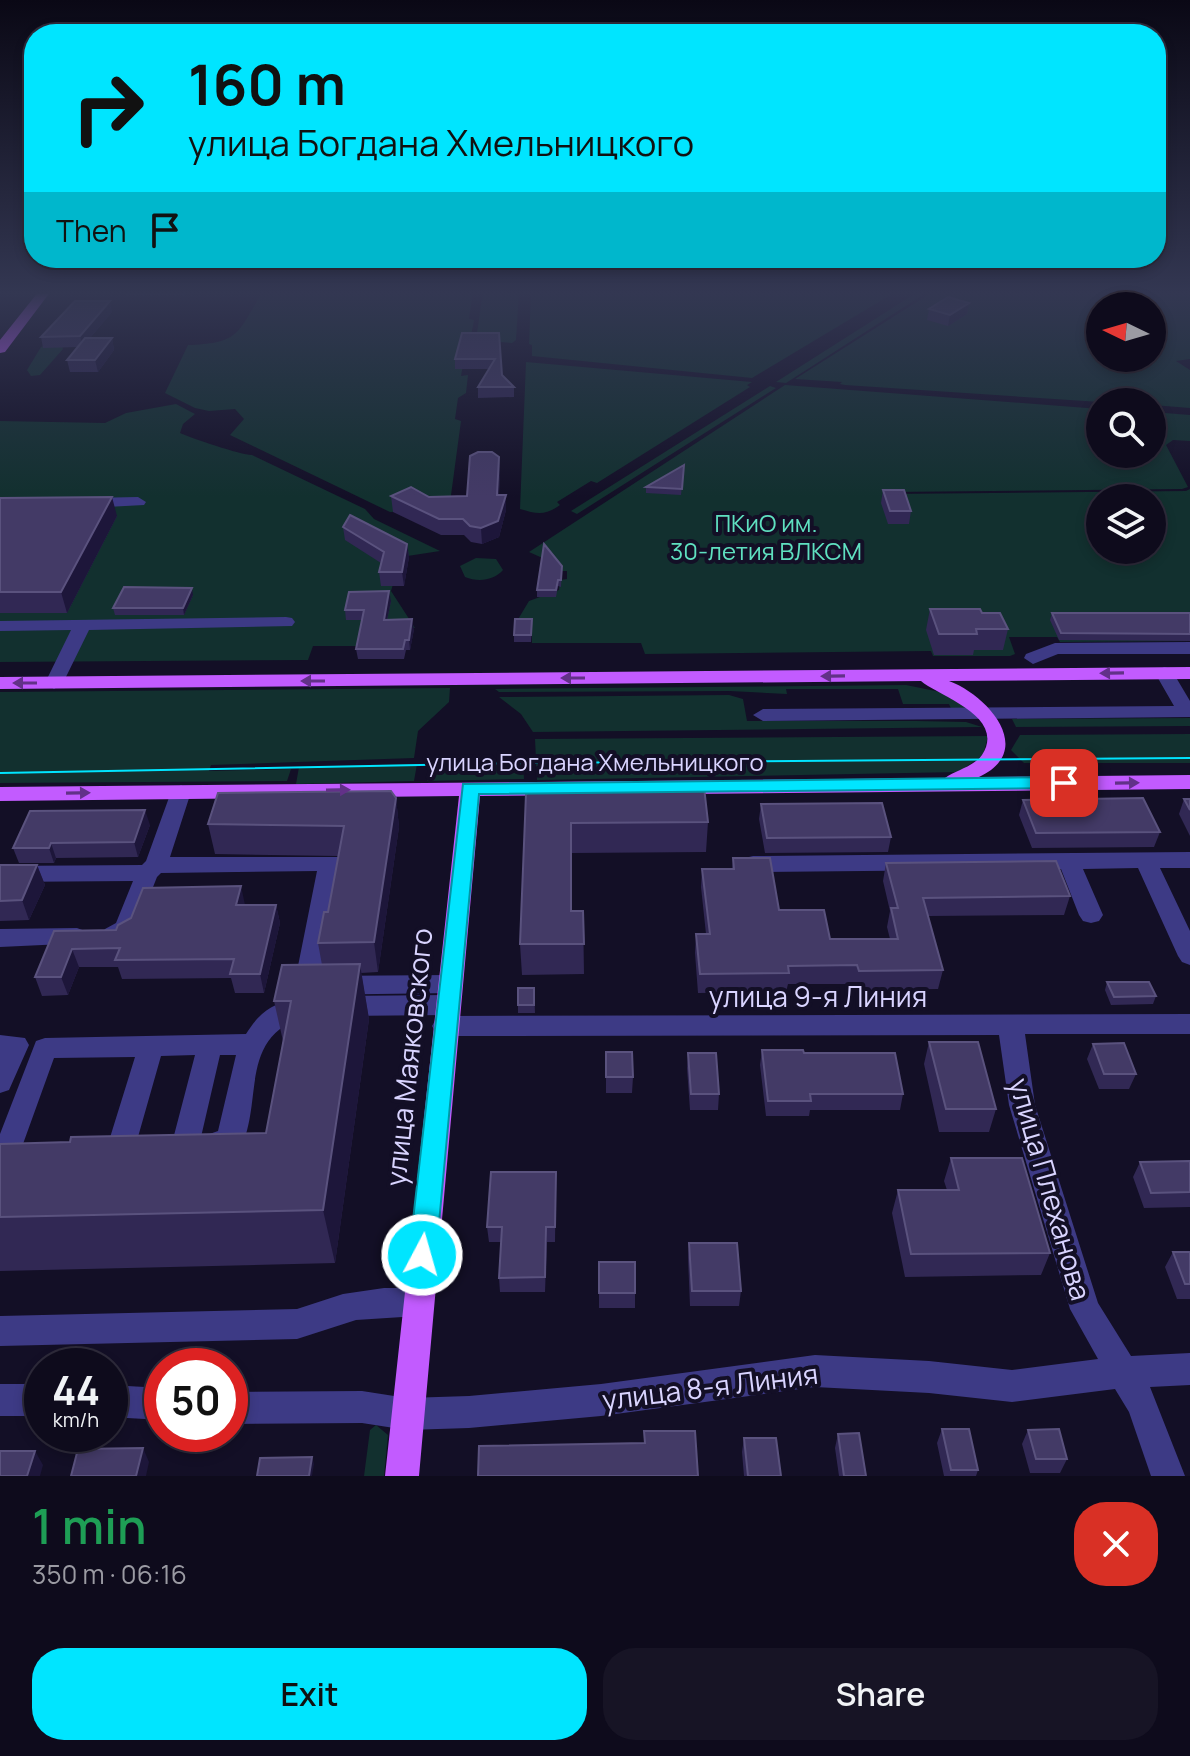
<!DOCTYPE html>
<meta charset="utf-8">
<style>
:root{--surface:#0e0b1c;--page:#171425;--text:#f1f3f6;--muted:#9b9ba3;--line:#2e2b3b;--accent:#00e5ff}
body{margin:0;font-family:Manrope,sans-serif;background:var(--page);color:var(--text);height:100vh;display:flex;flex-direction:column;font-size:30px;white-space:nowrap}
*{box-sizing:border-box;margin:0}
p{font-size:26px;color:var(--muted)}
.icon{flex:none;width:44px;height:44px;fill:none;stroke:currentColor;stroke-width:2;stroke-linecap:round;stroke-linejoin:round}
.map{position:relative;height:1476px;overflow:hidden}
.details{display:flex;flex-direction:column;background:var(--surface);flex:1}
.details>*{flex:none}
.hud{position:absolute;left:24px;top:24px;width:1142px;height:244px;border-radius:32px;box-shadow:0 4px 12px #0003,0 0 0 2px var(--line);background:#00e5ff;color:#111;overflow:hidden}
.needle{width:52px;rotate:275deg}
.fabs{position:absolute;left:1086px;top:292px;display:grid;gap:16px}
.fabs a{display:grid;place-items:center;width:80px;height:80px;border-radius:50%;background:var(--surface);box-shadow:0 4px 12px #0003,0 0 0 2px var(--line);font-size:40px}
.speed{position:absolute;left:24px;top:1348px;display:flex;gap:16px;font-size:40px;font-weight:700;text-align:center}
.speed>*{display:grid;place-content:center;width:104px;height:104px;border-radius:50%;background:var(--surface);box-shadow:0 4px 12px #0003,0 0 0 2px var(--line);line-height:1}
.speed small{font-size:20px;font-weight:400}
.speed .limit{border:12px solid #d22;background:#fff;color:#111}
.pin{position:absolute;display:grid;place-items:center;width:68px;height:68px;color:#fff;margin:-34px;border-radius:16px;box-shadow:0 4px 12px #0006}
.me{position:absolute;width:88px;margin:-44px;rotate:6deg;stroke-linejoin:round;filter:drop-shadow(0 0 6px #0008)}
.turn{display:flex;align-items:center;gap:28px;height:168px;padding:0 32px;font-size:36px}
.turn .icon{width:104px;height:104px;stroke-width:2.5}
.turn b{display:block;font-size:56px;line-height:68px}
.then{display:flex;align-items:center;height:76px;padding:0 32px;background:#0003;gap:16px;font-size:30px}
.round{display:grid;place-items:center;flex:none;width:84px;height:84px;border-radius:32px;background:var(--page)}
.headline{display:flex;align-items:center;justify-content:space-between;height:136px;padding:0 32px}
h1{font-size:48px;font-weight:600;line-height:60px;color:#1e9e55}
.button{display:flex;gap:16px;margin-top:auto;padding:16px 32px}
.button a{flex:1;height:92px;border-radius:32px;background:var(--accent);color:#111;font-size:32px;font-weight:600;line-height:92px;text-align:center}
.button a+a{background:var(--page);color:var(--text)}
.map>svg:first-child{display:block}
</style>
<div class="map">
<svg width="1190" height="1476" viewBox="0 0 1190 1476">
<rect width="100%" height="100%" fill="#130f26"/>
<!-- green -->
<path fill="#12302f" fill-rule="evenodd" d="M214 291H473L469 319 474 320C471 340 464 355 461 376L468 375 466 393 458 398 455 419 461 421 449 510 390 512 230 435 244 419 235 409 209 411 195 408 165 393 188 345C238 343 237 335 261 294Z
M483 291H519L516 340 512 343 476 340Z
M531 291H897L752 378 532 356V345L529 344Z
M919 291H929L786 383 776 382Z
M934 291H1190V359L1176 361 1190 370V408L1152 405V402H1100L845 385 840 384 842 382 795 379ZM1100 306H1152V358H1100Z
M45 345H62L63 349 40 375 31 376 27 370 41 347Z
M526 362 752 382 747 385 750 387 597 483 591 481 557 502 560 505C545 516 537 514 520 509Z
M785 385 1100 409V454H1152V412L1190 415V441L1173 440 1166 445 1188 487 1182 489 889 492 881 502 889 494 1186 491 1190 489V641L1060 642 1057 637H1009L1015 654 1010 656H933L931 651 645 654 641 643H532V627L514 626 529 601 559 590 560 580 567 579V571H552L556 564 529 552ZM1100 498H1152V550H1100Z
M770 386 776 388 577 514 571 511Z
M176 404 195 414 183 424 180 433C190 438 245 456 252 455L365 509 374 519 440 551 401 557 391 591 415 628 397 629 393 646H313L308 660 0 662V421L105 423 126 413Z
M476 558 496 559 503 570C493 581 478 582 465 577L460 566Z
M906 685 950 694 973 711H952L949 704H903L898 689H786L787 694 730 691 499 692 495 689Z
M450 688 449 702 418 731 414 758 211 765 209 771 291 769 287 781 0 783V692Z
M729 695 743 699 747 721H917L966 722 982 727 533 732 521 714 499 697Z
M1190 718V726L1016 727 1012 719Z
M1190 734V763H1024L1011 750 1020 735Z
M988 736 983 755 959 772 537 780 535 739Z
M523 761 524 779 427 781 431 762Z
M417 764 414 781 296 784 299 767Z
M376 1425 388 1435 384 1476H364L370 1430Z"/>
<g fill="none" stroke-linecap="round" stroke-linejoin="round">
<!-- minor -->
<path fill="#3d3a85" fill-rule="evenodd" d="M138 497 146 502 144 505 88 508 80 503 88 498Z
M286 617 292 618 295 622 292 626 89 630 63 683 54 689 45 683 71 630 0 631V621Z
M1190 642V654H1058L1033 664 1024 658 1026 654 1055 643Z
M1164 667 1171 669 1190 701V717L763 721 753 715 763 709 1174 706 1155 673Z
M181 785 191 792 170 857H338L341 863 320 976 449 975 458 977 461 984 458 991 449 993 306 995 297 993 294 986 317 871 161 873 157 877 134 935 113 944 105 941 101 935 105 929 116 923 133 881 0 882V866L142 865 146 861 171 792Z
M1190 852V868H1160L1190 931V965L1182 962 1178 956 1138 868 1083 869 1103 915 1099 921 1091 923 1083 921 1079 915 1061 869 753 872 745 870 742 864 745 858 753 856Z
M77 928 85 931 89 937 85 943 0 947V929Z
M447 995 456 998 459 1005 456 1012 447 1015 340 1016 331 1013 328 1006 331 999 340 996Z
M300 997 309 1000 312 1007 309 1014C236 1038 265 1097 240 1150L212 1155 202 1151 199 1144 196 1151 186 1155 176 1151 172 1143 195 1055 161 1056 136 1144 132 1152 122 1156 112 1152 108 1144 135 1057 54 1058 19 1155 9 1159 0 1156V1134L36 1041 45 1038 246 1034C260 1011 274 1003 300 997ZM220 1055H236L218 1131 201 1137Z
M1190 1014V1034H1025L1035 1105 1098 1303 1131 1356 1190 1353V1385L1150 1387 1185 1476H1151L1129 1412 1115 1389 1012 1402 929 1393 815 1387 601 1416 469 1428 407 1430 362 1423 230 1424V1392L362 1391 407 1398 469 1396 601 1384 815 1355 929 1361 1012 1370 1098 1359 1070 1309 1009 1105 999 1035 445 1036 436 1033 432 1026 436 1019 445 1016Z
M0 1035 25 1038 29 1045 9 1090 0 1093Z
M384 1288H418L429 1292 433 1302 429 1312 418 1316 356 1320 297 1339 0 1346V1316L297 1309 343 1294Z
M0 1384H42V1416H0Z
M110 1385 162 1388V1420L110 1417Z"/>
<!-- major -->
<path fill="#c25bff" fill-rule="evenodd" d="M39 291H51L5 352 0 353V340Z
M1190 667V679L949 681C987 695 1037 750 979 777L1190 775V789L480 796 419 1476H385L459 796 0 801V787L945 778C956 770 973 767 982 755 1007 716 938 696 921 681L0 689V677Z"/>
<!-- tram -->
<path stroke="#00e5ff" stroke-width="2" d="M0 773 526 763 1190 758"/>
</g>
<!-- wall -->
<path fill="#312854" d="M126 291H187L185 295H127Z
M969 303 967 314 948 326 927 320 929 309Z
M112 312 90 338H112L114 350 98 372H70L67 360 78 347 43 348 41 337Z
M499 333 502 375 514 387V397L478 398V387L489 369H455V359Z
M499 457 500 472 499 495H506V510L499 537 482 544 471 542 464 535H441L393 512 391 496H467Z
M684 465 681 495 646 493V487Z
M883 490 911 511 909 524H888L881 503Z
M0 498 117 516 67 613H0Z
M343 527 407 544 409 557 404 586H381L379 572 381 563 345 540Z
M562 566 561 587 558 586 556 597H537V590Z
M193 595 184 615H115L113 608Z
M391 601 387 620 414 629 410 650H406L404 659H358L356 649 362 620H346L345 610Z
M930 609 982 613 1008 629 1003 650H974L973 655H934L926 630Z
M1052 613H1190V641L1059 640 1050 620Z
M532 626 531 642H514V635Z
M526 794 708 822 706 852 572 853V911H583L584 974 522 975 520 944Z
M396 798 399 827 378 972 361 973 369 1019 335 1263 0 1271V1144L70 1142 266 1133 283 1041 274 1001 322 965 318 943 328 912 338 856 215 854 208 824Z
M1184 799H1190V836L1179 814Z
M1023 800 1160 832 1154 847 1032 848 1019 815Z
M761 804 891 837 888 852 765 853 759 819Z
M150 825 138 857 56 858 54 863H19L13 848Z
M733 858 779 910 830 939H890L887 927 890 911 883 881 886 863 1070 896 1064 915 928 916 943 970 938 989 855 990 854 984H788L786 992 698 993 695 953 696 934H706L701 887 702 869H732Z
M0 865H37L45 885 29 920 0 921Z
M245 905H276L280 923 264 993H235L231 978 122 979 118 967H79L68 995 42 996 35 977 54 931 116 930Z
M1107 982 1156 996 1153 1004 1111 1005 1105 990Z
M518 988H534L535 1013H518Z
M929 1042 996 1109 989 1132H939L924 1064Z
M1093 1044 1136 1074 1129 1089H1099L1087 1059Z
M762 1050 804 1053 903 1094 900 1110H810L809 1116H766L760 1065Z
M606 1052 633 1077 632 1093H606Z
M688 1053 719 1094 718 1110H690L687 1068Z
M951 1158 1050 1253 1041 1275 905 1277 892 1213 898 1190H947L944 1181Z
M1190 1161V1207L1144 1208 1133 1177 1140 1162Z
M556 1172 555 1242H547L545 1292H500L499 1278 501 1242H489L487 1227Z
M689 1243 741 1291 739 1306H690L688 1258Z
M1173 1252H1190V1299H1177L1165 1267Z
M599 1262 635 1293V1308H599Z
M942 1429 978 1470 976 1476H944L937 1443Z
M1028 1430 1067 1459 1060 1473H1030L1022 1444Z
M838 1434 866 1476H839L835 1448Z
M744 1438 781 1476H744L742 1452Z"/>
<!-- shaded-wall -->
<path fill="#1d163a" d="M110 301 112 312 83 346 80 336Z
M969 303 967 314 948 326 950 315Z
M112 338 114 350 98 372 95 360Z
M499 457 500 472 498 510 497 495Z
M506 495V510L499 537 482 544 481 528Z
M112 497 117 516 67 613 61 592Z
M407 544 409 557 404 586 402 572Z
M192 588 193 595 184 615 183 608Z
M389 591 391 601 385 629 384 620Z
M412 619 414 629 410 650 409 640Z
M396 798 399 827 378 972 374 942Z
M145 810 150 825 138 857 134 842Z
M51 843 56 858 54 863 49 848Z
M37 865 45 885 29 920 22 900Z
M241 886 245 905H236Z
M276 905 280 923 264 993 260 974Z
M72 949 79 967 68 995 61 977Z
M360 964 369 1019 335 1263 323 1210Z
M546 1227 547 1242 545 1292V1277Z
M143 1448 149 1462 146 1476H136Z
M35 1451 43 1465 40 1476H27Z
M312 1457 314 1464 312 1476H309Z"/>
<!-- building -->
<path fill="#433a66" stroke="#5a527e" stroke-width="2" d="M948 297 969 303 950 315 929 309Z
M75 301H110L80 336 41 337Z
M462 333H499L502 375 514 387H478L495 359H455Z
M85 338H112L95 360H67Z
M478 452H492L499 457 497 495H506L498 521 481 528 470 526 463 519H439L391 496 411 487 429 497 467 496 470 456Z
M684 465 682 489 646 487Z
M883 490H904L911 511H890Z
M112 497 61 592H0V498Z
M350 515 407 544 402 572H379L384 552 343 527Z
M544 544 562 566 561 580H558L556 590H537Z
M124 587 192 588 183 608H113Z
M389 591 384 620 412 619 409 640H405L403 649H356L364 610H345L349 592Z
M930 609H980L982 613H1000L1008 629H976L977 634H939Z
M1052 613H1190V634L1061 633Z
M515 619H532L531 635H514Z
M704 787 708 822 571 823V911H583L584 944H520L526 794 537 789Z
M391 791 396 798 374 942 318 943 324 912H328L344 826 208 824 218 793Z
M1143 798 1160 832 1036 833 1023 800Z
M1184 799H1190V810Z
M882 803 891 837 767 838 761 804Z
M145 810 134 842 51 843 49 848H13L30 811Z
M733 858H770L779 910H824L830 939H898L891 908H898L886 863 1056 861 1070 896 923 898 943 970 859 971 857 965 788 966 789 973 700 974 696 934H710L702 869H734Z
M0 865H37L22 900 0 901Z
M241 886 236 905H276L260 974H230L234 959 115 960 120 948 72 949 61 977H35L54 931 116 930 118 925 131 918 143 888Z
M360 964 323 1210 0 1217V1144L70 1142 71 1137 266 1133 291 1001H274L282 965Z
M1107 982H1149L1156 996 1114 997Z
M518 988H534V1005H518Z
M929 1042H978L996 1109H946Z
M1124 1043 1136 1074H1104L1093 1044Z
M762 1050H803L804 1053H895L903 1094H810L811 1101H768Z
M606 1052H632L633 1077H606Z
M688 1053H716L719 1094H691Z
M951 1158H1022L1050 1253 911 1254 898 1190H959Z
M1190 1161V1192L1151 1193 1140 1162Z
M491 1172H556L555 1227H546L545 1277 499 1278 502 1227H487Z
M689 1243H737L741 1291H692Z
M1173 1252H1190V1284H1185Z
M599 1262H635V1293H599Z
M942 1429H969L978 1470H951Z
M1059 1429 1067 1459H1036L1028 1430Z
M644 1431H695L698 1476H478L479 1446 645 1443Z
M859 1433 866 1476H844L838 1434Z
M744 1438H776L781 1476H748Z
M143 1448 136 1476H71L78 1449Z
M0 1451H35L27 1476H0Z
M312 1457 309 1476H257L260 1458Z"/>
<!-- one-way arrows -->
<defs><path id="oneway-solid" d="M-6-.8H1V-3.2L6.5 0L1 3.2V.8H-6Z" transform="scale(2)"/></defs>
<g fill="#623188">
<use href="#oneway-solid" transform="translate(1112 673) rotate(179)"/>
<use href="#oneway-solid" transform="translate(833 676) rotate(179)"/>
<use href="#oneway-solid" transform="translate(573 678) rotate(180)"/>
<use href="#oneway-solid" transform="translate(313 681) rotate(180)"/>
<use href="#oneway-solid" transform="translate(25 683) rotate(180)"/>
<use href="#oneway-solid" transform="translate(1127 783) rotate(-1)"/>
<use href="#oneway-solid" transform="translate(338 790) rotate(-1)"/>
<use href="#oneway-solid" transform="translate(78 793) rotate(-1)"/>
</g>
<!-- sky -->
<linearGradient id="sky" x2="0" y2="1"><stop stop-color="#0a0815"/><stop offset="0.59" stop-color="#333752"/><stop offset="1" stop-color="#333752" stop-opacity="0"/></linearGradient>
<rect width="1190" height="497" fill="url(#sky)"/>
<!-- route -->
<path fill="#00e5ff" stroke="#0095a6" stroke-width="2" d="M1064 777 1073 783 1071 788 479 794 436 1255 432 1264 422 1267 413 1264 409 1255 463 784Z"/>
<g text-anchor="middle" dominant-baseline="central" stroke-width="8" stroke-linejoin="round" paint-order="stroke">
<!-- park labels -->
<g font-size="24" fill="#5fe0c0" stroke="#130f26">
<text x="766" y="522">ПКиО им.<tspan x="766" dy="28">30-летия ВЛКСМ</tspan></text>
</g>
<!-- street labels -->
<g font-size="24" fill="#d9d4ff" stroke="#130f26">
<text x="595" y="761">улица Богдана Хмельницкого</text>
</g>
<!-- near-street labels -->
<g font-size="28" fill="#d9d4ff" stroke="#130f26">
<text x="818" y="996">улица 9-я Линия</text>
<text transform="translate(408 1057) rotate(-84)">улица Маяковского</text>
<text transform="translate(1051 1189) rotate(74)">улица Плеханова</text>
<text transform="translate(710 1386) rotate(-7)">улица 8-я Линия</text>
</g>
</g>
</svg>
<div class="fabs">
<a><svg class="needle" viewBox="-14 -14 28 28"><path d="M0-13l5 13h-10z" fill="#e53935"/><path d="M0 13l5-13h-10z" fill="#9b9ba3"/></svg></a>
<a><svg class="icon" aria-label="search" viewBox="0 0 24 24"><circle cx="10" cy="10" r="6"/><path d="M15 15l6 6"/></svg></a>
<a><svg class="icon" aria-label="layers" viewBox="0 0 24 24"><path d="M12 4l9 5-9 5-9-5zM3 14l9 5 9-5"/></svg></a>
</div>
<div class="speed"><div>44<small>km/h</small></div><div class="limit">50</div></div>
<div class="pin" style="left:1064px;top:783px;background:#d93025"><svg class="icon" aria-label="arrive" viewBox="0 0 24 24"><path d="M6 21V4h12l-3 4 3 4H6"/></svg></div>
<svg class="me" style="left:422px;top:1255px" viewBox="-20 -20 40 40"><circle r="17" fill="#00e5ff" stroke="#fff" stroke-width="3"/><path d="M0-11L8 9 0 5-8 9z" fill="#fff"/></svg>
<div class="hud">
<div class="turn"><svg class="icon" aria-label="right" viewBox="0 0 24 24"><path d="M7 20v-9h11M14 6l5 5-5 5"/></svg><div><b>160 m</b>улица Богдана Хмельницкого</div></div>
<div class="then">Then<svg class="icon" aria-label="arrive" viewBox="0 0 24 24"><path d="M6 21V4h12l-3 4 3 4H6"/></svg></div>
</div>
</div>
<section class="details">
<div class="headline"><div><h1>1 min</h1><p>350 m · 06:16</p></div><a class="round" style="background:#d93025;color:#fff"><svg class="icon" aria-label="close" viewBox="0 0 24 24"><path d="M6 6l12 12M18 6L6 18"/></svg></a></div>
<div class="button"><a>Exit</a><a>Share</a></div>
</section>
